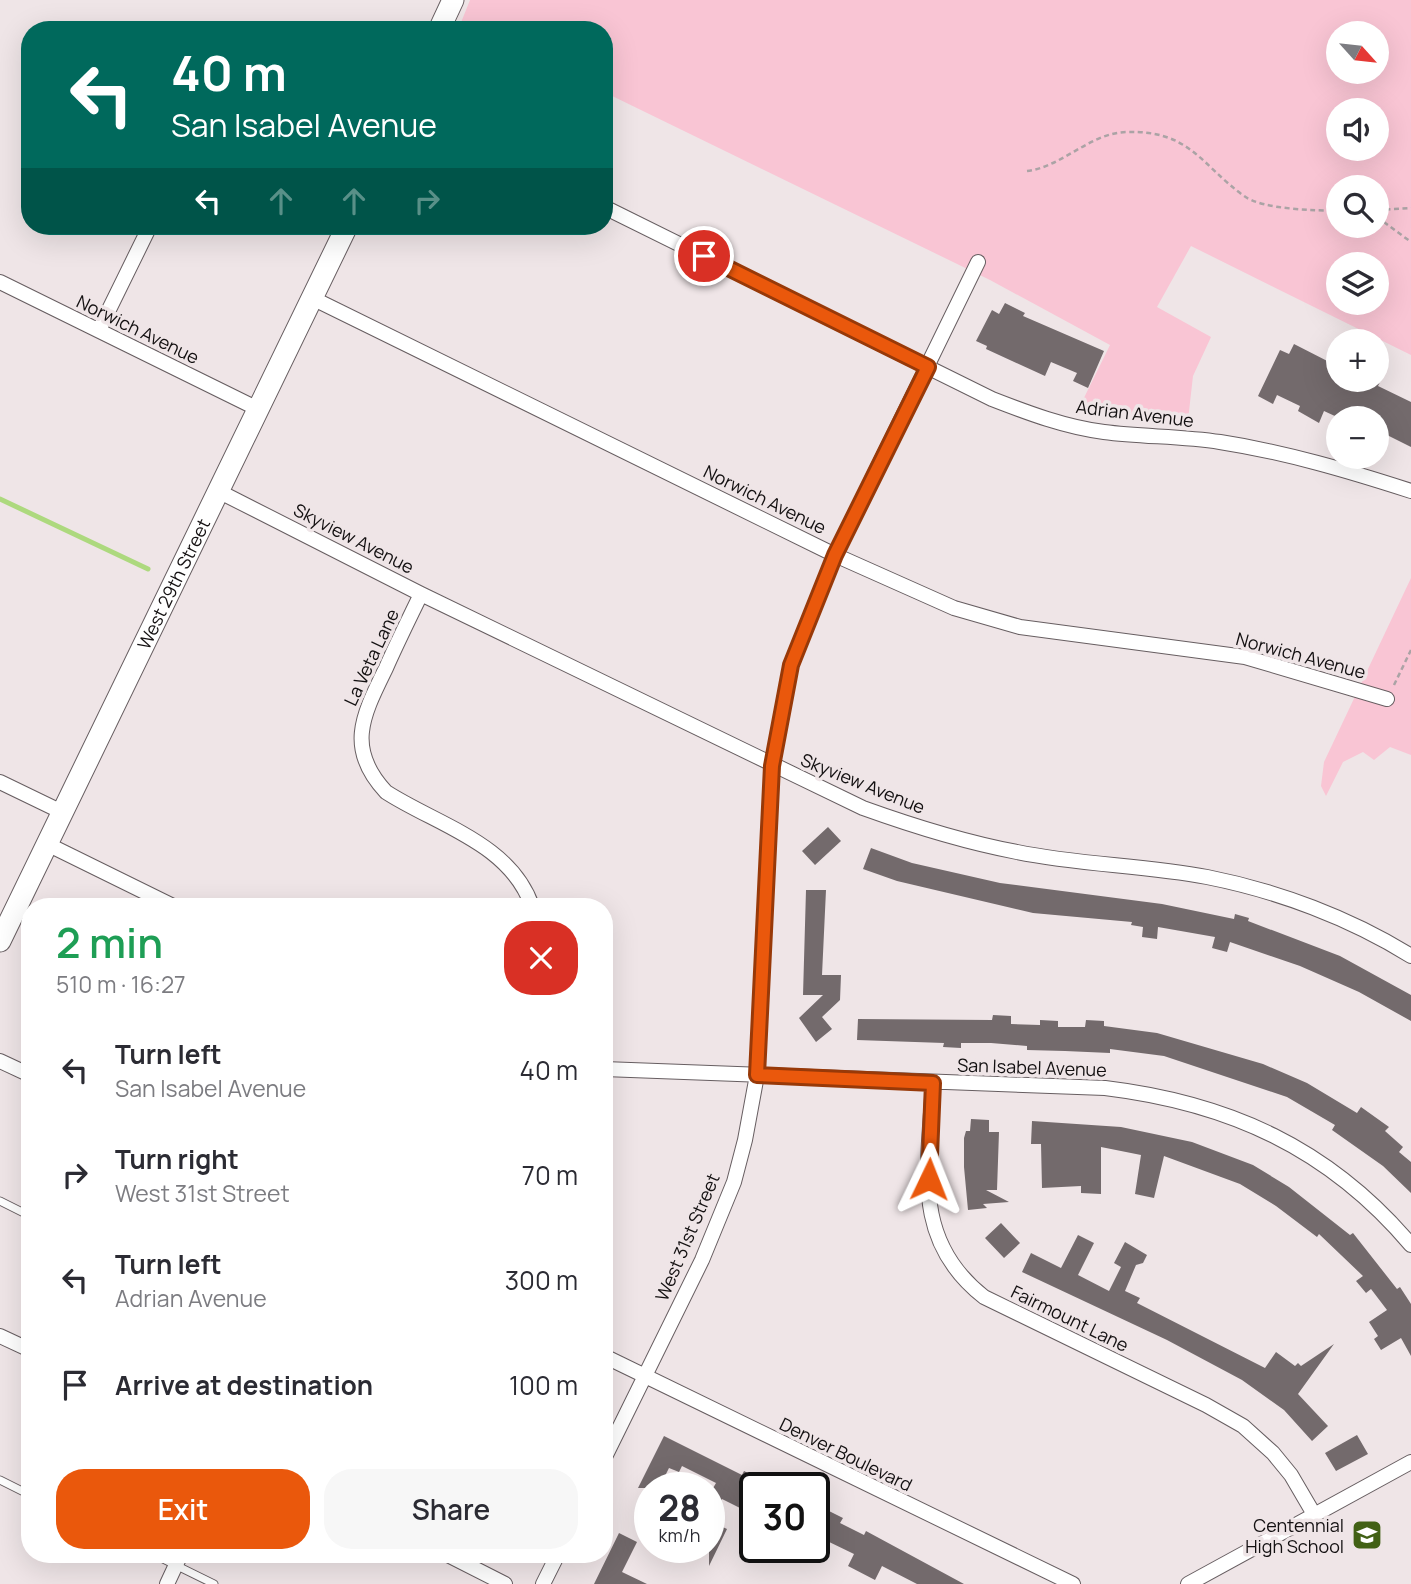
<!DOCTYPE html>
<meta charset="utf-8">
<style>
:root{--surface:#fff;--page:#f7f7f7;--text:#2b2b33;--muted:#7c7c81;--accent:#ea580c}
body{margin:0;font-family:Manrope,sans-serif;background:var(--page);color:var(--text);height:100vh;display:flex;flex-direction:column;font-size:26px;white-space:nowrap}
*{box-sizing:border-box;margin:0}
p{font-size:23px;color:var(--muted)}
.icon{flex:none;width:38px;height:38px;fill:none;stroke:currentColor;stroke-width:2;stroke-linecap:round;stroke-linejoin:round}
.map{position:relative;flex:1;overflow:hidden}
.details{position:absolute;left:21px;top:898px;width:592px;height:665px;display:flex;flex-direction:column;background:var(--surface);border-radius:28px;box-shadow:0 7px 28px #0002}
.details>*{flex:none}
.banner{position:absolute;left:21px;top:21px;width:592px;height:214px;border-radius:28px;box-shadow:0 7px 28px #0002;background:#00695c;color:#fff;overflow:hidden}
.needle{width:46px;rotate:117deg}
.controls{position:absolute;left:1326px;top:21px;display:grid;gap:14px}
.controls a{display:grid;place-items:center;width:63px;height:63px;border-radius:50%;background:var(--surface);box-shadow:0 7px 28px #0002;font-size:35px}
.speed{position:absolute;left:634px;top:1472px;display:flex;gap:14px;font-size:35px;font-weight:700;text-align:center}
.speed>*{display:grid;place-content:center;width:91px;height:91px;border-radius:50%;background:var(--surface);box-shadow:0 7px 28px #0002;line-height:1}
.speed small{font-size:18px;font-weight:400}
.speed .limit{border:4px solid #111;border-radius:10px;background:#fff;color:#111}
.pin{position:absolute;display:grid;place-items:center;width:60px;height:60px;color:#fff;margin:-30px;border:4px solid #fff;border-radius:50%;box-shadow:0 2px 7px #0007}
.me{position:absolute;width:77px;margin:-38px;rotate:2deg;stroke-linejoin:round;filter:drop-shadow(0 0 5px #0008)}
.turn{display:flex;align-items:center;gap:24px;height:147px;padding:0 35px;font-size:32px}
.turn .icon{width:91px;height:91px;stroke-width:2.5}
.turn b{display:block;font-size:49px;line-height:60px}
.lanes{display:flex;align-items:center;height:66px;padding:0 35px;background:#0003;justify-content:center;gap:35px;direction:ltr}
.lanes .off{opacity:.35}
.round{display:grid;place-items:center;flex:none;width:74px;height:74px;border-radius:28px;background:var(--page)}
.summary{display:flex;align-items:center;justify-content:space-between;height:119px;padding:0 35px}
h1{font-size:42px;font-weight:600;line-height:52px;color:#1e9e55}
.action{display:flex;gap:14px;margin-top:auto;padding:14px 35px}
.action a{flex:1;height:80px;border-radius:28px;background:var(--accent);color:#fff;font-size:28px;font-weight:600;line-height:80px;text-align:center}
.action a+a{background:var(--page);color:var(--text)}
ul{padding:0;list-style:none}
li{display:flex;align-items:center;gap:21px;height:105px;padding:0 35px}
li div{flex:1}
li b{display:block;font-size:26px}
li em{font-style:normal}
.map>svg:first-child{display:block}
</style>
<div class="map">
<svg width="1411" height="1584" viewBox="0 0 1411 1584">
<rect width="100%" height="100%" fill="#efe5e7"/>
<!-- green -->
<path fill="#f9c5d4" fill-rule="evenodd" d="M470 0H1411V355L1191 246 1157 307 1211 337 1193 376 1187 429 1078 410 1110 345 990 280 604 92V30H458ZM1339 33H1377V72H1339ZM1339 110H1377V149H1339ZM1339 187H1377V226H1339ZM1339 264H1377V303H1339Z
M1411 578V755L1390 747 1374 760 1363 752 1343 762 1326 796 1321 786 1324 762Z"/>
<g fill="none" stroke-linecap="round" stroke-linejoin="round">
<!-- stream -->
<path stroke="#add97e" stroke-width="5" d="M0 499 148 569"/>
</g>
<!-- building -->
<path fill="#736a6c" d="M1005 303 1025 313 1023 316 1104 351 1088 388 1073 381 1077 373 1051 362 1045 376 986 349 987 346 976 341 992 310 999 314Z
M1294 344 1339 367V380L1361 388 1364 380H1381L1378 386 1411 402V447L1377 430V418H1350L1339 413 1337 417 1324 411 1319 423 1298 411 1300 406 1277 395 1273 404 1258 396 1280 350 1289 354Z
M828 827 841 841 815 865 802 851Z
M871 848 912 863 1000 883 1162 904 1234 919 1235 914 1249 918 1248 921 1340 956 1411 995V1021L1359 992 1300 966 1230 942 1227 952 1212 948 1215 937 1158 927 1157 939 1142 937 1143 927 1131 925 1132 922 1033 913 897 881 863 869Z
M806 890H826L822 975H841L840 1000 822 1017 832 1029 816 1042 799 1018 823 995H803Z
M993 1015 1011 1016V1024L1040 1025V1020L1058 1021V1027H1085L1086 1020 1104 1021V1026L1157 1033 1263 1064 1307 1083 1357 1113 1361 1107 1389 1127 1385 1131 1403 1147 1399 1152 1411 1162V1193L1383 1166 1332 1130 1335 1125 1287 1097 1164 1056 1110 1049V1053L1065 1051 1027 1050V1046L991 1043H961V1048L943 1047 944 1043 857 1040 858 1019 992 1020Z
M971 1119 989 1120V1132H999L997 1190H986L1009 1202 983 1204 987 1208 968 1210 964 1167V1138L966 1131H970Z
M1032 1121 1121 1127 1192 1142 1253 1165 1289 1187 1350 1235 1353 1233 1397 1289 1400 1287 1411 1304V1356L1401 1338 1381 1350 1374 1339 1378 1336 1369 1322 1387 1310 1371 1289 1366 1293 1356 1281 1363 1276 1319 1234 1317 1237 1276 1206 1240 1184 1164 1156 1154 1198 1135 1194 1141 1155 1101 1147V1194L1081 1193V1186L1042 1188 1041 1144H1031Z
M1001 1223 1020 1243 1004 1258 985 1238Z
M1078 1235 1094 1243 1078 1275 1109 1291 1121 1267 1114 1263 1125 1242 1147 1255 1143 1263 1136 1265 1125 1291 1140 1298 1137 1303 1265 1368 1276 1352 1295 1366 1298 1363 1301 1366 1334 1344 1298 1394 1328 1426 1312 1441 1284 1410 1242 1380 1167 1340 1022 1272 1031 1253 1061 1268Z
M1357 1435 1368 1454 1336 1471 1325 1453Z
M664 1436 742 1475 744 1471 777 1488H754V1515L722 1499 710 1521 727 1529 709 1566V1495L716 1483 682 1466 679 1472 669 1468 659 1488H638Z
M829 1511 843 1518 840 1523 864 1535 866 1531 964 1584H917L882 1566 875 1580 848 1566 854 1554 823 1539 814 1558V1523L819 1512 827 1516Z
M619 1533 637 1542 622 1572 647 1584H594Z"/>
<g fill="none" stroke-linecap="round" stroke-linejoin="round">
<!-- lane casing -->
<g stroke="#675e61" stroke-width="9">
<path id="lane" d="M0 1201 30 1216
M0 1480 30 1495
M153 1554 214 1584"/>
</g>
<!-- street casing -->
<g stroke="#675e61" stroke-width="16">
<path id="street" d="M604 207 992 399C1028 413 1065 427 1104 432 1142 437 1182 436 1220 442 1285 452 1349 471 1411 491
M0 282 260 410
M314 299 835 555 954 608 1020 627 1245 657 1387 699
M99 330 150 226
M220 492 421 594 863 808C913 826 964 842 1017 852 1080 865 1144 865 1207 877 1278 891 1350 918 1411 956
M421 594C409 619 397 643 386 668 363 715 345 748 386 792 437 825 510 843 532 906
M0 782 62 812
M47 844 173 906
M0 1061 30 1075
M604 1069 1105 1088C1229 1103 1329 1148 1411 1245
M933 1082C929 1165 910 1239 984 1297L1206 1405 1243 1426 1273 1453 1291 1475 1315 1516
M0 1336 30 1350
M604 1356 1073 1584
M604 1459 702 1260 734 1182 745 1140 757 1075 772 766 791 665 835 555 978 262
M446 1554 505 1584
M167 1584 181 1554
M543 1584 558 1554
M1188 1584 1411 1462"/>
</g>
<!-- secondary casing -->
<g stroke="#675e61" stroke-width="23">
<g id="secondary">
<path d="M439 30 453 0"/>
<path id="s1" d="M0 941 347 226"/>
</g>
</g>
<!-- path -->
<path stroke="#aba3a5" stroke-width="2.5" stroke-dasharray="5 3.5" stroke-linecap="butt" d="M1027 171C1062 167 1090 133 1126 132 1190 130 1200 164 1244 196 1263 210 1315 210 1339 211
M1377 210 1411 208
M1377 217 1411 242
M1394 685 1411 650"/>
<!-- lane -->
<use href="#lane" stroke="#fff" stroke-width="7"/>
<!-- street -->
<use href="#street" stroke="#fff" stroke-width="14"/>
<!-- secondary -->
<use href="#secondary" stroke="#fff" stroke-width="21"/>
</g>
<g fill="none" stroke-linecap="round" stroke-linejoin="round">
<!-- route casing -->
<g stroke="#983908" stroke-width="18">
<path id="route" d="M704 256 928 367 835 555 791 665 772 766 757 1075 933 1083 929 1179"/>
</g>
<!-- route -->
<use href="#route" stroke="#ea580c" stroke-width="12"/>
</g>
<!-- icons -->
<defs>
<g id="school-square" transform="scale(1.575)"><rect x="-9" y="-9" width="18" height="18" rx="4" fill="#426115" stroke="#efe5e7"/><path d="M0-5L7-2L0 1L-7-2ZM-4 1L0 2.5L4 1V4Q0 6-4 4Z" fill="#fff"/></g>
</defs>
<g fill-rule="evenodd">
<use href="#school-square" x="1367" y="1535"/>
</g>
<g text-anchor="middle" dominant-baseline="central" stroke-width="7" stroke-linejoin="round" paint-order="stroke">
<!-- street labels -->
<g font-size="18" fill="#131011" stroke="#efe5e7">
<text transform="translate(138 329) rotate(26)">Norwich Avenue</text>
<text transform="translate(1135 413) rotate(7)">Adrian Avenue</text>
<text transform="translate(765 499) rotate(26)">Norwich Avenue</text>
<text transform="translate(354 538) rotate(27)">Skyview Avenue</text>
<text stroke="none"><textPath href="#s1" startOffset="397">West 29th Street</textPath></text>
<text transform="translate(1301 655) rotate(15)">Norwich Avenue</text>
<text transform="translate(371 657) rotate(-65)">La Veta Lane</text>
<text transform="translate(863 783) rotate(22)">Skyview Avenue</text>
<text transform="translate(1032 1067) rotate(2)">San Isabel Avenue</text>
<text transform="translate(687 1237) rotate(-67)">West 31st Street</text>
<text transform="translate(1070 1318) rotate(26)">Fairmount Lane</text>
<text transform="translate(846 1454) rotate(26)">Denver Boulevard</text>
</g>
<!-- poi labels -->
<g font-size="18" fill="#131011" stroke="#efe5e7" text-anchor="end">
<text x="1344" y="1525">Centennial<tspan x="1344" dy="21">High School</tspan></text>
</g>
</g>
</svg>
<div class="controls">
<a><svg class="needle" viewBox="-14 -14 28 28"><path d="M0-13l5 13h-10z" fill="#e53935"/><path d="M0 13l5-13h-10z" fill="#7c7c81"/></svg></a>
<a><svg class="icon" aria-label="sound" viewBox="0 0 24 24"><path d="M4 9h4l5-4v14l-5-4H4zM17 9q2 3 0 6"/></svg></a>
<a><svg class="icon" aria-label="search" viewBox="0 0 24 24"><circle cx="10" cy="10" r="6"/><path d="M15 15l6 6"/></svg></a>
<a><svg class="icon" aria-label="layers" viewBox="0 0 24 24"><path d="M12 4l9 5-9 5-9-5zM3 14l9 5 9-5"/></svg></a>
<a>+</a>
<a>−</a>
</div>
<div class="speed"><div>28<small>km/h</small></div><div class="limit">30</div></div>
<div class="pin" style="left:704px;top:256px;background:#d93025"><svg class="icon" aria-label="arrive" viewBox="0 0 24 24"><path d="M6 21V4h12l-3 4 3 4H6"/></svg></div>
<svg class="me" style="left:929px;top:1179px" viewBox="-20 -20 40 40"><path d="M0-17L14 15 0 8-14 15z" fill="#ea580c" stroke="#fff" stroke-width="4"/></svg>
<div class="banner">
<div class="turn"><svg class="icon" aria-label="left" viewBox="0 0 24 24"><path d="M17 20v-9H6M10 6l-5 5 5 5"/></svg><div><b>40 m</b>San Isabel Avenue</div></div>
<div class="lanes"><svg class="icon" aria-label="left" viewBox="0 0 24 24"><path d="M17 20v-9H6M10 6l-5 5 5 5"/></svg><svg class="icon off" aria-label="ahead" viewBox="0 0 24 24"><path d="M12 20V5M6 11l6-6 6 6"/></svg><svg class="icon off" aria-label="ahead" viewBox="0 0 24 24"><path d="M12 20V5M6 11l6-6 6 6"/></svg><svg class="icon off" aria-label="right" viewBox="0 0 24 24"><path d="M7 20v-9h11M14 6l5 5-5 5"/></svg></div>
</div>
<section class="details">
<div class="summary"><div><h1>2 min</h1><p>510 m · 16:27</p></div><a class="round" style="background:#d93025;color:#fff"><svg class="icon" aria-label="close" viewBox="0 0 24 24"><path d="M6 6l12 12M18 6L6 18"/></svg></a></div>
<ul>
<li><svg class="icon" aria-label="left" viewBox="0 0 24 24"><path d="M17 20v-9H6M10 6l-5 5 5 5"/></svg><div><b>Turn left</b><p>San Isabel Avenue</p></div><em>40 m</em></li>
<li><svg class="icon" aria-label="right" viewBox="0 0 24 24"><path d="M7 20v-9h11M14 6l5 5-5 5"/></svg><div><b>Turn right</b><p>West 31st Street</p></div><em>70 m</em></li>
<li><svg class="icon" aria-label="left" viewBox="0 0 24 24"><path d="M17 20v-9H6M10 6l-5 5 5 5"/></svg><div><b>Turn left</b><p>Adrian Avenue</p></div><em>300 m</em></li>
<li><svg class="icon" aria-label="arrive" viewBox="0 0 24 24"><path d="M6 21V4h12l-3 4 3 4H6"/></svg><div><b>Arrive at destination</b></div><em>100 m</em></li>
</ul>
<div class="action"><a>Exit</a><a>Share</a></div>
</section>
</div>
